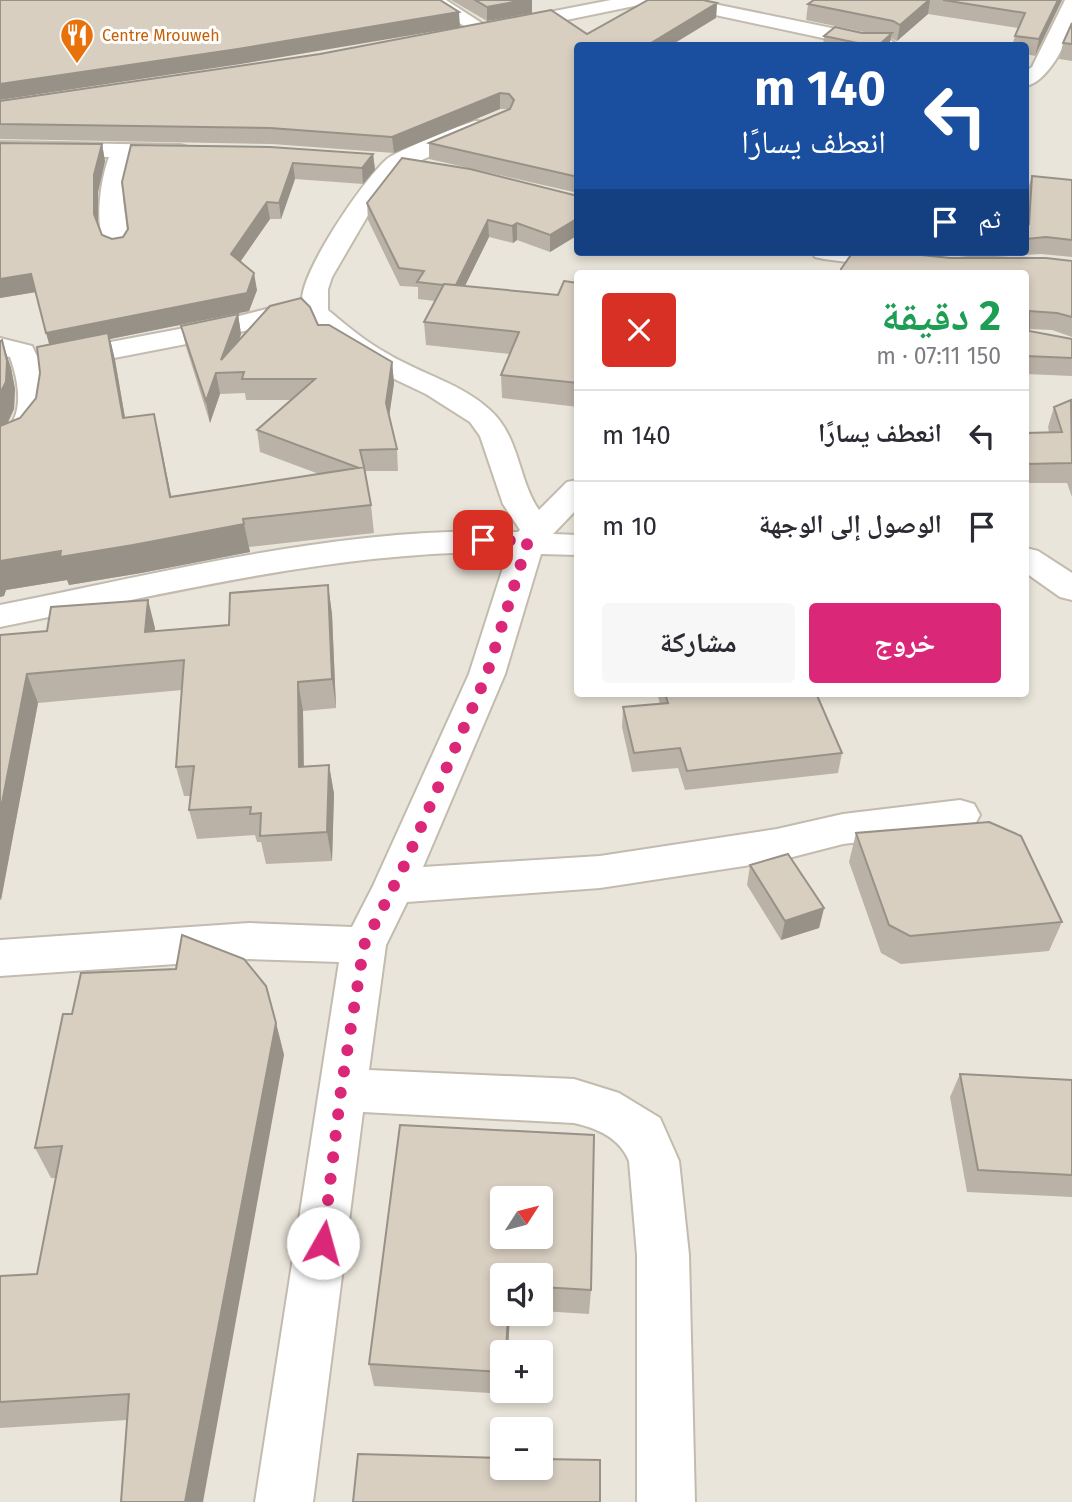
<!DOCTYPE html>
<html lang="ar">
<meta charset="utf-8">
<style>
:root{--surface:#fff;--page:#f7f7f7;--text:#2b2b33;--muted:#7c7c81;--line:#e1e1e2;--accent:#db2777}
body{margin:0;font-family:"Fira Sans","Noto Naskh Arabic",sans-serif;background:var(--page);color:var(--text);direction:rtl;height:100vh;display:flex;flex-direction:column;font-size:26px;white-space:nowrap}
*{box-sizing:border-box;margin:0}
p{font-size:23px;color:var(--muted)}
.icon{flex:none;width:38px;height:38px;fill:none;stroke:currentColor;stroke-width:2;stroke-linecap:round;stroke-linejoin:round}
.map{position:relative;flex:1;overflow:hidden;direction:ltr}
.drawer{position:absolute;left:574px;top:270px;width:455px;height:427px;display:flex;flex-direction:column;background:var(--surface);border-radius:7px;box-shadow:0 4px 10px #0003;direction:rtl}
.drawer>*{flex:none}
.banner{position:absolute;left:574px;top:42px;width:455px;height:214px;border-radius:7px;box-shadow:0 4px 10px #0003;direction:rtl;background:#1a4fa0;color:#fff;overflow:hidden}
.needle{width:46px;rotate:54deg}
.buttons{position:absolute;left:490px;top:1186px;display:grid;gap:14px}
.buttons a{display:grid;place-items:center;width:63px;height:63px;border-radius:7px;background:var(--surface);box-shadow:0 4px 10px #0003;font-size:35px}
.pin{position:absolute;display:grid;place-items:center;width:60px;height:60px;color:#fff;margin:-30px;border-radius:14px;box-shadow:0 4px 10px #0006}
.me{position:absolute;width:77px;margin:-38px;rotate:7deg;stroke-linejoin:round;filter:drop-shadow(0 0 5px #0008)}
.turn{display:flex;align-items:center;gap:24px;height:147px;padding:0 28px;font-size:32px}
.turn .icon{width:91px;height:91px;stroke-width:2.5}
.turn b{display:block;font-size:49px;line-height:60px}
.then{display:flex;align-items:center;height:66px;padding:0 28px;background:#0003;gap:14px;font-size:26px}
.round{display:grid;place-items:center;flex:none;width:74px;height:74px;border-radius:7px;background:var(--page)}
.summary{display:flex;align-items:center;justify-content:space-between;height:119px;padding:0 28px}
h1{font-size:42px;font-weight:700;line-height:52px;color:#1e9e55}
.cta{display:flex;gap:14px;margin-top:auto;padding:14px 28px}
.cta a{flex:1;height:80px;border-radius:7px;background:var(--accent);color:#fff;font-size:28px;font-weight:700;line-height:80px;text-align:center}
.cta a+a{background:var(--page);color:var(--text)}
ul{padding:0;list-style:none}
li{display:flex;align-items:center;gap:21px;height:91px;padding:0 28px;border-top:2px solid var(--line)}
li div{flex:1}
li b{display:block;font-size:26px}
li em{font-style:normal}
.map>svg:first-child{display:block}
</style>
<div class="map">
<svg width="1072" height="1502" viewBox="0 0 1072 1502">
<rect width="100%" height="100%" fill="#f6f3ec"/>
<!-- residential -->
<path fill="#eae5da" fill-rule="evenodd" d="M0 0H1072V1502H0ZM578 46H1026V252H578ZM578 273H1026V693H578ZM502 1199H541V1237H502ZM502 1276H541V1314H502ZM502 1353H541V1391H502ZM502 1430H541V1468H502Z"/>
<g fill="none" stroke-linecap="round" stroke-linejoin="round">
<!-- street casing -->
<g stroke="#c2bbae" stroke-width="4">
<path id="street" d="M424 0H446L494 31 492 35H478Z
M611 0H648L639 5 508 32 499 26 508 20Z
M660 0H695L890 40 899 46H860L669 5Z
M1065 0H1072C1072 7 1072 15 1072 22 1068 43 1047 82 1026 86V71L1032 67Z
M476 121 484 122 487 127 484 132 404 168 371 210 332 277 328 289V310C347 326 366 342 388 354 421 374 463 384 491 411 520 438 518 480 539 510L567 482 578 480V508L553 534 578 535V555L541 554 505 674 423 867 600 856 777 829 843 814 960 800 974 804 980 815 974 826 960 830 843 844 777 861 600 888 407 902 386 945 369 1070 574 1079 619 1093 660 1118 679 1161 689 1255 695 1502H637V1255L629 1161C620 1138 597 1128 574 1123L363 1112 313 1502H255L339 962 249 959 0 976V940L249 923 352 927 373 886 469 674 508 552C337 550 167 594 0 627V605C168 572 346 525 518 532L520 530 503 504 480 436 470 422 426 394 369 367 333 343 304 316 212 339 42 372C51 413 46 444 0 455V435C26 419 19 382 10 357L0 355V338L32 346 37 356 211 323 302 300C302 270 363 180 387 159 397 151 462 124 476 121Z
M0 142 180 145 188 147 191 152 188 157 132 158 123 198 129 246 126 251 117 253 108 251C93 229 100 181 109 157L0 156Z
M812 252H889L911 256 915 261 911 266 902 269 824 259 815 257Z
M1026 548 1038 551 1072 573V600L1060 597 1026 573Z"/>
</g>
<!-- street -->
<use href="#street" fill="#fff" fill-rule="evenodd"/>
</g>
<!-- wall -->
<path fill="#bab2a6" d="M451 0H532V13L487 21Z
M814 0H1062L1035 56 1026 54V46H1012L1015 36 1018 28 928 14 897 41 891 38 889 46H823L824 36 869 33 806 20 808 4Z
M717 3 716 18 578 46V193L429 159V143L508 109H500L394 153 272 144 0 139V101L587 34Z
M1072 23V61L1059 59 1063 43Z
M102 144 105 161 98 192V225L102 235 112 239 123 237 128 229 122 182 373 154 375 170 363 184 295 179 281 219H270L240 261 257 290 249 311 110 339 115 360 125 418 154 414 171 497 319 474 260 452 257 430 291 400H246L245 393 220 394 210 423 186 347 181 326 238 314 241 334 239 340 318 325 392 362 394 383 389 416 397 449 398 471H365L371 505 374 533 249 547 250 552 141 573 69 585 67 580 6 590 4 596 0 597V341L11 368 15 389 14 409 8 423 20 418 36 398 50 345 36 292 0 298Z
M1032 176 1072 180V257L1041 254 979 258 1072 261V337L1052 330 1029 329V331L1072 339V376L1026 374V273H840L841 269 950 258H979L918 252H1026L1027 192Z
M578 196V235L550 252 517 240 513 243 489 237 465 286 558 295 578 283V407L502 398 501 375 510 354 426 345 424 322 435 301 418 299V287L400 286 368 220 367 203Z
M1072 401V497L1067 483H1026V433L1049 432 1048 427 1054 407Z
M328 585 332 614 336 708 303 711 304 766 329 765 334 794 332 861 266 864 261 842H257L255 835 197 839 189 810 190 796H184L176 767 182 690 38 703 1 900H0V635L47 631 148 600 155 631 229 625Z
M657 693H816L842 753 838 773 685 790 678 768 632 772 622 727 623 707 660 704Z
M856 833 1062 922 1049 951 901 964 881 953 849 862Z
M750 865 824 908 819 928 781 940 747 885Z
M276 1023 284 1055 127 1420 0 1428V1276L37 1274 56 1178H51L35 1148Z
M960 1074 1072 1080V1197L967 1192 950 1097Z
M400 1125 591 1290 589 1314 541 1311V1276H502V1391H506V1394L374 1386 369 1364Z"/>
<!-- shaded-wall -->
<path fill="#979187" d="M524 0H532V13L487 21V7Z
M929 0H930L928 14 897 41 900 25Z
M1058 0H1062L1035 56 1039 39Z
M717 3 716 18 670 46H646Z
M459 12 460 27 241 64 0 100V84Z
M892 33 889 46H878Z
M500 93V109L394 153 392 137Z
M102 144 105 161 98 192V231L94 214V175Z
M373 154 375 170 363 184 362 168Z
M293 163 295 179 281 219 279 203Z
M267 202 270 219 234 271 231 254Z
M578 218V235L550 252V235Z
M488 220 489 237 456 304V286Z
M517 223V240L513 243 512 226Z
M254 273 257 290 249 311 110 339 115 360 130 446 51 351 46 333Z
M31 274 36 292 0 298V279Z
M238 314 241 334 228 373 221 360Z
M2 340 11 368 15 389 14 409 6 426 0 432V393Z
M392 362 394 383 388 424 386 403Z
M216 373 220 394 210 423 206 401Z
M154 414 160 441 177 525 170 497Z
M244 524 250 552 141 573 69 585 67 580 6 590 4 596 0 597V561Z
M328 585 332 614 336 708 332 679Z
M148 600 155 628 153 661 145 632Z
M27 674 38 703 1 900 0 897V813Z
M298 682 303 711 304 796 299 767Z
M329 765 334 794 332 861 327 832Z
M824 908 819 928 781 940 785 921Z
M276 1023 284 1055 203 1502H185Z
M508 1314H510L508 1353H506Z"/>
<!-- building -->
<path fill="#d8cfc1" stroke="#979187" stroke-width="2" fill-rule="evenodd" d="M0 0H440L459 12 238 49 0 84Z
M475 0H524L487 7Z
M648 0H703L717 3 646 46H578V177L429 143 510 109 514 100 509 94 500 93 392 137 270 128 0 124V101L320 54 551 10 587 34Z
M814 0H929L900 25 893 21 808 4Z
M943 0H1058L1039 39 1015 36 1025 13Z
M1072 23V44L1063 43Z
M835 27 862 33H892L878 46H872L824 36Z
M0 143 102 144 94 175V214L102 235 112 239 123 237 128 229 122 182 131 145 270 147 373 154 362 168 293 163 279 203 267 202 231 254 254 273 247 293 46 333 31 274 0 279Z
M402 158 470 169 578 196V218L550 235 517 223 512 226 488 220 456 285 444 284 443 285 417 282 424 271 399 268 367 203Z
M1032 176 1072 180V240L1046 237 1026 239V223L1029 224Z
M853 252H893L950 258H1046L1072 261V317L1057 313 1029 311V331L1072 339V358L1026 356V273H840L841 272V269Z
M564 281 578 283V383L501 375 519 332 424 322 444 284 558 295Z
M301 298 310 307 318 325H329L392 362 386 403 397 449 360 450 364 467 359 468 257 430 315 379H242L244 372 216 373 206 401 181 326 238 314 221 360 270 306Z
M108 333 123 418 154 414 170 497 364 467 371 505 243 519 244 524 133 545 60 557 61 551 0 561V426L20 418 36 398 40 373 37 347Z
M2 340 7 361 6 382 0 393V341Z
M1071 400 1072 463 1026 464V433L1062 432 1054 407Z
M328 585 332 679 298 682 299 767 329 765 327 832 260 836 261 813 250 814 251 807 189 810 194 766 176 767 184 660 27 674 0 813V635L47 631 51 607 148 600 145 632 229 625 230 593Z
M665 693H816L842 753 687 771 680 748 634 753 623 707 668 703Z
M989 822 1021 836 1062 922 910 936 889 925 856 833Z
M788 854 824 908 785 921 750 865Z
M182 935 244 959 266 986 276 1023 185 1502H121L129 1394 0 1402V1276L37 1274 62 1146 35 1148 63 1014H72L81 973 176 969Z
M960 1074 1072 1080V1175L978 1170Z
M400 1125 594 1135 591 1290 541 1287V1276H502V1314H508L506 1353H502V1372L369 1364ZM502 1199H541V1237H502Z
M358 1454 502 1458V1468H541V1459L600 1460V1502H353Z"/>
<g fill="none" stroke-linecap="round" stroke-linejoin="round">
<!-- route -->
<path stroke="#db2777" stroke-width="12" stroke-dasharray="0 21.6" d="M323 1243 341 1090 364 945 405 864 487 674 528 541 483 540"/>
</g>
<!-- icons -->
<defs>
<g id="restaurant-pin" transform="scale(1.75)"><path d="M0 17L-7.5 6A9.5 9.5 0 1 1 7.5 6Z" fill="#e8710a" stroke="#fff"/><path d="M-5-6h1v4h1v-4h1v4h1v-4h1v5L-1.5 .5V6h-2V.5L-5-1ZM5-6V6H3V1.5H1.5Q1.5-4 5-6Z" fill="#fff"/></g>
</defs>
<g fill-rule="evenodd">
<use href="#restaurant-pin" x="77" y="35"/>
</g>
<g text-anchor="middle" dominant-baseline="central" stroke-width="6" stroke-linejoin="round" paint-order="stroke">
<!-- far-food labels -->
<g font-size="16" fill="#c56008" stroke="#fff" text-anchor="start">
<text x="102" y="35">Centre Mrouweh</text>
</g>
</g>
</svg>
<div class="buttons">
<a><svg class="needle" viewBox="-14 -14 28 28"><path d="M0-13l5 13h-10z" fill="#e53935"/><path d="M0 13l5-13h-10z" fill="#7c7c81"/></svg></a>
<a><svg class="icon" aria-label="sound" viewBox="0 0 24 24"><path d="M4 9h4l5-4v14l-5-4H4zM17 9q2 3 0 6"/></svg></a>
<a>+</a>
<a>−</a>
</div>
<div class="pin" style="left:483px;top:540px;background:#d93025"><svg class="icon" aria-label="arrive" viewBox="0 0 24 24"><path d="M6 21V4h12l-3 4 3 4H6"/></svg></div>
<svg class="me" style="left:323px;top:1243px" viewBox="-20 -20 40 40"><circle r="19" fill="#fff"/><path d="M0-13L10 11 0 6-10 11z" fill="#db2777"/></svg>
<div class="banner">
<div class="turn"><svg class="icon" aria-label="left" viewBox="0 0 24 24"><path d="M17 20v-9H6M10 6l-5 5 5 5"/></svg><div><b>140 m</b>انعطف يسارًا</div></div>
<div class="then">ثم<svg class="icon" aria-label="arrive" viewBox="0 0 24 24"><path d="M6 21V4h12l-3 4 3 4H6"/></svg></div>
</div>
<section class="drawer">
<div class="summary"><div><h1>2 دقيقة</h1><p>150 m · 07:11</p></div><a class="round" style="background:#d93025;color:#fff"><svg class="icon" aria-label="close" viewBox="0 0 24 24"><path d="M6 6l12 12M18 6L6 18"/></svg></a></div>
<ul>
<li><svg class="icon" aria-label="left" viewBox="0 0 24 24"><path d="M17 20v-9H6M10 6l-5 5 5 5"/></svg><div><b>انعطف يسارًا</b></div><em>140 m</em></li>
<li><svg class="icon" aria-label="arrive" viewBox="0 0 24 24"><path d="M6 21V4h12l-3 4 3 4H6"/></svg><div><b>الوصول إلى الوجهة</b></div><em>10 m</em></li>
</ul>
<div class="cta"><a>خروج</a><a>مشاركة</a></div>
</section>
</div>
